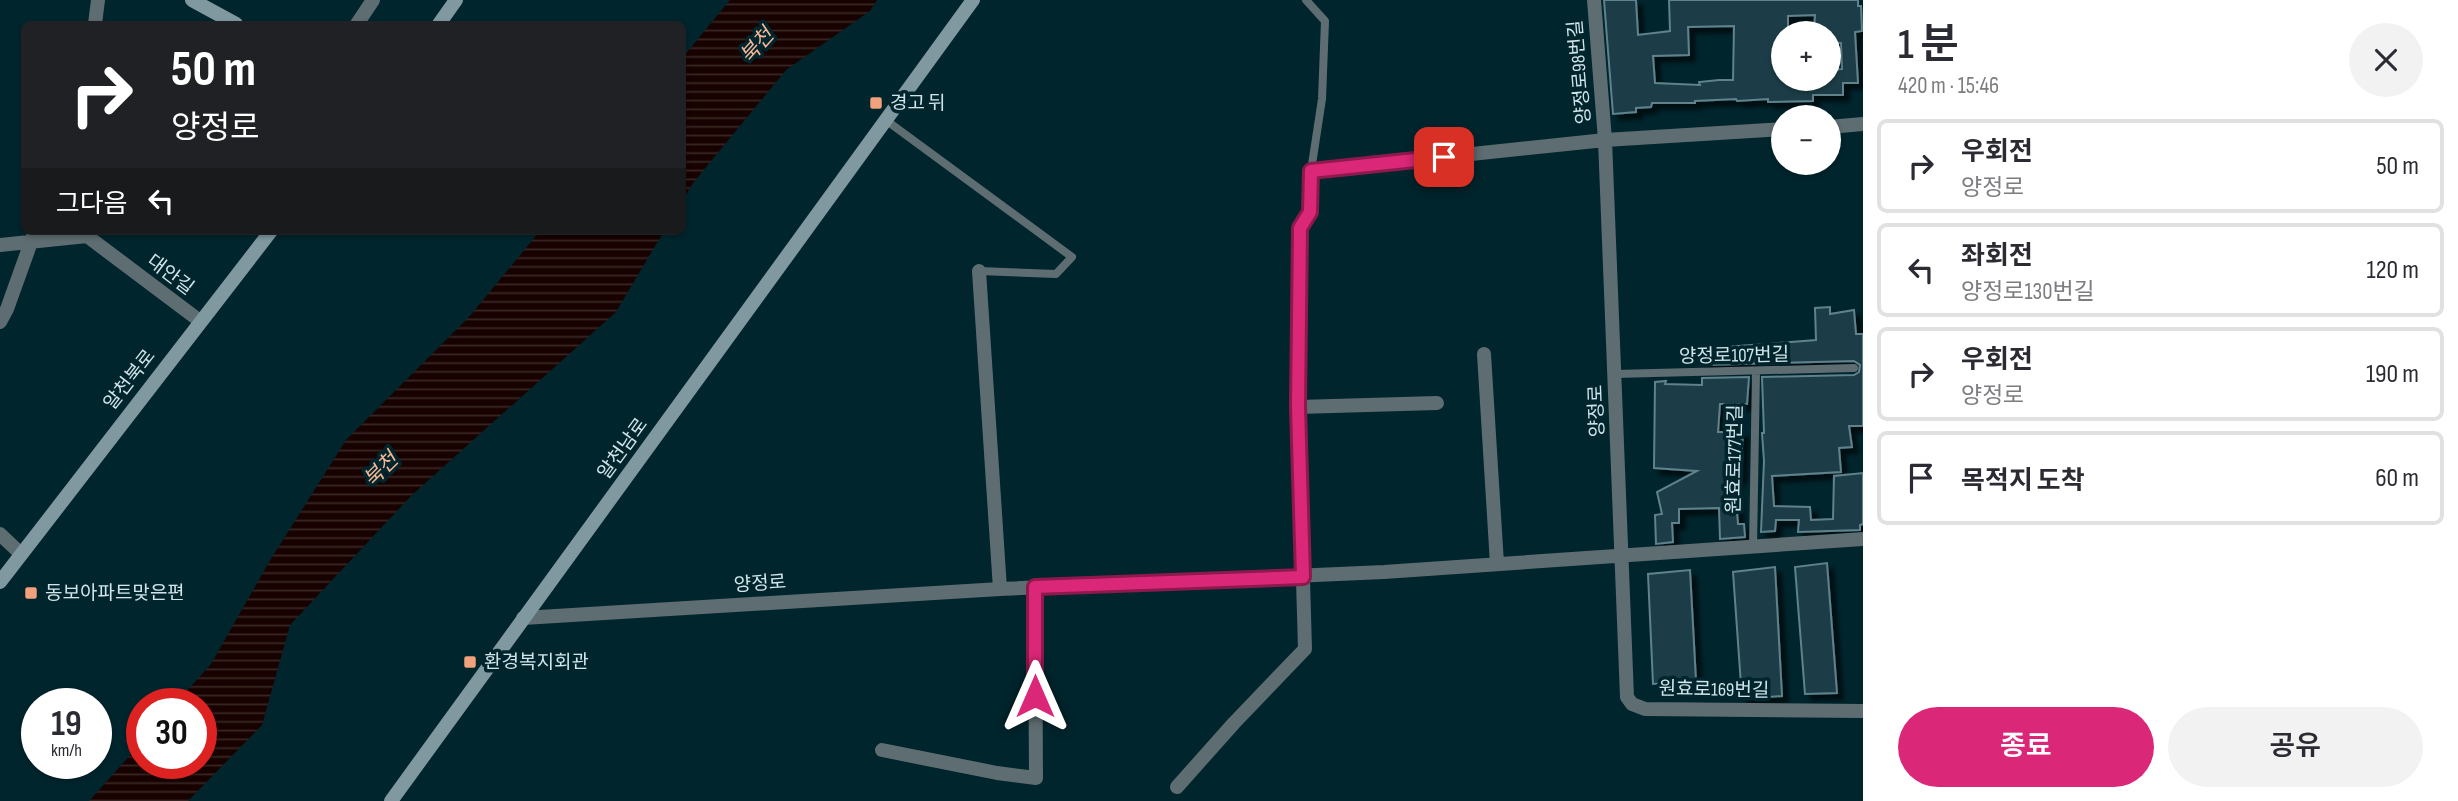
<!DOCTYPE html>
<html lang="ko">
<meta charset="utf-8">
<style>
:root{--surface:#fff;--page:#f2f2f3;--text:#2b2b33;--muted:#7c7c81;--line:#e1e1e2;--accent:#db2777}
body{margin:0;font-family:"Sofia Sans Condensed","Noto Sans KR",sans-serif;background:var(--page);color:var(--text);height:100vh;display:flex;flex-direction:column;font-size:26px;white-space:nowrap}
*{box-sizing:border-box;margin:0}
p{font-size:23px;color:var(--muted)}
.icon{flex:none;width:38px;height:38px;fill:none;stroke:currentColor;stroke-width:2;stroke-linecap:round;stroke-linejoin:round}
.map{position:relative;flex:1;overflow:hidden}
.drawer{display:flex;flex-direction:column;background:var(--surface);width:595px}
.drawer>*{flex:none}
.top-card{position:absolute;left:21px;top:21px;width:665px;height:214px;border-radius:10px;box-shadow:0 2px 5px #0004;background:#202124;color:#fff;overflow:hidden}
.tools{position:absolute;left:1771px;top:21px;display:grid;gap:14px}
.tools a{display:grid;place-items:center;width:70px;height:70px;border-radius:50%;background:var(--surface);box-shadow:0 2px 5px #0004;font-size:35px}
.speed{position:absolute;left:21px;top:688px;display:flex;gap:14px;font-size:35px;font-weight:700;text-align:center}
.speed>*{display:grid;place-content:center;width:91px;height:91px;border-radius:50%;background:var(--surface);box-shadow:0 2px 5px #0004;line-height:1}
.speed small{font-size:18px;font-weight:400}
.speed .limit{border:10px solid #d22;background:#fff;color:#111}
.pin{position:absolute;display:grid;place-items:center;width:60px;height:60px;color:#fff;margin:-30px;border-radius:14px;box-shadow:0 4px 10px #0006}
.me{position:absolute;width:77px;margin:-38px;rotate:0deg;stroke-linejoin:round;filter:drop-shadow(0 0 5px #0008)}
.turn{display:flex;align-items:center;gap:24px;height:147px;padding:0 35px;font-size:32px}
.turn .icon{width:91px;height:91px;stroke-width:2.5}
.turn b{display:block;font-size:49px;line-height:60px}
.then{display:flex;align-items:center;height:66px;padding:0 35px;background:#0003;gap:14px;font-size:26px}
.round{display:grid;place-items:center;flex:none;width:74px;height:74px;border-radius:37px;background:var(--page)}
.summary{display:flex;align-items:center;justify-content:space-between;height:119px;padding:0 35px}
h1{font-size:42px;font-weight:600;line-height:52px}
.cta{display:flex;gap:14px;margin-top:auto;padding:14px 35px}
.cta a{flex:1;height:80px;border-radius:42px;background:var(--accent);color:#fff;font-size:28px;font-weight:600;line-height:80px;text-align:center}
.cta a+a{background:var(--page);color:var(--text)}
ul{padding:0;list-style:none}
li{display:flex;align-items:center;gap:21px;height:94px;margin:0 14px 10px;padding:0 21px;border:4px solid var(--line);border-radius:10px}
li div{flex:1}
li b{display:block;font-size:26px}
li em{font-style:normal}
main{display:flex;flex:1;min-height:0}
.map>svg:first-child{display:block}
</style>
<main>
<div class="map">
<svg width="1863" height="801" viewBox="0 0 1863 801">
<defs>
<pattern id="water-rules" width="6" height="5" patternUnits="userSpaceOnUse" patternTransform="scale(1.75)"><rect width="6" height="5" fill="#170200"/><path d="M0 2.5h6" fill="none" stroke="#382725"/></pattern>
<filter id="shadow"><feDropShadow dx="6" dy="6" stdDeviation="2" flood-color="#0009"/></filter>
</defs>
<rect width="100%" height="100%" fill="#00252d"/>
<!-- water -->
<path fill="url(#water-rules)" d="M730 0H877L870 11 786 70 693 183 683 200V57Z
M540 231H664L616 312 412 495 290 625 262 725 188 801H89L142 742V763H201V704L176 703 211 664 269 562 346 440 469 317Z"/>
<!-- building -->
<path fill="#1a3d46" stroke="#5e828c" stroke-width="2" fill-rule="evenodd" filter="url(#shadow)" d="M1604 0H1636L1638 35 1670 31 1669 0H1858V6H1861L1862 31 1855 32 1858 83H1843V95H1813V101L1768 102V99L1737 101 1736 99 1695 101V103H1652L1651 107 1636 108V112L1613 114ZM1815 15 1814 33H1829V42L1841 43 1842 69 1829 70V79H1783V32H1788V16ZM1734 26 1733 80H1719L1699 82 1700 85 1655 83 1653 56 1689 55 1688 27Z
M1830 307V314L1854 310 1856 334H1863V426H1849L1852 447 1839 448 1841 472 1772 476 1774 506 1810 507 1811 520 1833 519 1834 476 1863 473V524L1860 525V530L1798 532 1799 520H1776L1775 531 1761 532 1764 461 1762 433H1764L1762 377 1854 375 1859 372 1860 365 1854 361 1701 365 1700 349 1816 340 1815 308Z
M1749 377 1747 404H1720L1718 432H1743L1740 477 1736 478 1735 488 1738 524H1744L1745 537 1720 539 1719 508 1679 509V523H1672L1673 542 1656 544 1655 515 1662 514 1657 492 1697 471 1654 468 1655 382 1666 381 1665 384 1702 385V378Z
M1827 563 1837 693 1805 694 1795 567Z
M1775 567 1782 696 1742 699 1733 572Z
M1690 570 1696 681 1653 684 1648 574Z"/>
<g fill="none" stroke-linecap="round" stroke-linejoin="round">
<!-- lane -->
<path stroke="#5e6d71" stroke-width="8" d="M1306 0 1325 21 1322 99 1311 171
M887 121 1072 257 1056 274 979 271
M1615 374 1854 368
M1753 547 1756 372"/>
<!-- street -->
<path stroke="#5e6d71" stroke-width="14" d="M1594 0 1605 140 1627 697 1632 704 1645 709 1863 711
M95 24 98 0
M357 24 373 0
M1829 127 1863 124
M0 245 87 236 200 321
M979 271 1000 589
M0 322 7 309 35 231
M1484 354 1497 564
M1298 407 1437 403
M0 534 20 553
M523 618 1000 589 1384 572 1863 539
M882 750 997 773 1036 778 1035 587
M1177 787 1234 723 1305 649 1298 407 1300 228 1310 212 1311 171 1605 140 1783 129"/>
<!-- secondary -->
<path stroke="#8099a0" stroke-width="14" d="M192 0 236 24
M439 24 456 0
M0 582 271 231
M391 801 973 0"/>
</g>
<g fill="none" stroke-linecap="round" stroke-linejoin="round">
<!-- route casing -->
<g stroke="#8e194d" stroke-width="18">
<path id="route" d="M1035 696V587L1303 577 1298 407 1300 228 1310 212 1311 171 1444 157"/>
</g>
<!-- route -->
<use href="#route" stroke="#db2777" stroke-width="12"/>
</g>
<!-- markers -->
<g fill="#f1a17b" stroke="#00252d" stroke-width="2.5">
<rect x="869" y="96" width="14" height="14" rx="3.5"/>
<rect x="24" y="586" width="14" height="14" rx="3.5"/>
<rect x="463" y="655" width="14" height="14" rx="3.5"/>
</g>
<g text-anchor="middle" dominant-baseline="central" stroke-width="7" stroke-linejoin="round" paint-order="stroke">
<!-- street labels -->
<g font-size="19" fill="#d1e4e9" stroke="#00252d">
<text transform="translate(1580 72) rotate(-95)">양정로98번길</text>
<text transform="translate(170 275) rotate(37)">대안길</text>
<text transform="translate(1734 356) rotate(-1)">양정로107번길</text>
<text transform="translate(130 380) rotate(-52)">알천북로</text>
<text transform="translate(1597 411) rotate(-92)">양정로</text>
<text transform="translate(623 449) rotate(-54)">알천남로</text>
<text transform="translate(1735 459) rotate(-89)">원효로177번길</text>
<text transform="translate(760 584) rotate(-4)">양정로</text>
<text transform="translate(1714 690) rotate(1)">원효로169번길</text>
</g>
<!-- poi labels -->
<g font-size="19" fill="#d1e4e9" stroke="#00252d" text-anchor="start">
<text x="890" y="103">경고 뒤</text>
<text x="45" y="593">동보아파트맞은편</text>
<text x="484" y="662">환경복지회관</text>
</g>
<!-- water labels -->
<g font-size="21" font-style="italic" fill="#fbb695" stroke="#00252d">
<text transform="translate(757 46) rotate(-48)">북천</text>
<text transform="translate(381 470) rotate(-45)">북천</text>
</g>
</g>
</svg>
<div class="tools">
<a>+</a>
<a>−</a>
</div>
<div class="speed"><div>19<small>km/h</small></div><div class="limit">30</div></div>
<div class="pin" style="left:1444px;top:157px;background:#d93025"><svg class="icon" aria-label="arrive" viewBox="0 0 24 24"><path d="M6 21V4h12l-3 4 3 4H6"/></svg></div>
<svg class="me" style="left:1035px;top:696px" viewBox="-20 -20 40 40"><path d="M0-17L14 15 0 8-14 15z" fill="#db2777" stroke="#fff" stroke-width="4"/></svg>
<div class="top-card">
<div class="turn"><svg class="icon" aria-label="right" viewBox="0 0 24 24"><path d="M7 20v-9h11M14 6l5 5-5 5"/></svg><div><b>50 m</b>양정로</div></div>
<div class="then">그다음<svg class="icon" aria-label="left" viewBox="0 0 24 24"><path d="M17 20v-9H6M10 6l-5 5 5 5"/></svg></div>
</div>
</div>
<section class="drawer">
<div class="summary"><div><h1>1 분</h1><p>420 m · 15:46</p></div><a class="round"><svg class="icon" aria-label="close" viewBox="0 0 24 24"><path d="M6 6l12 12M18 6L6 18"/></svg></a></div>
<ul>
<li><svg class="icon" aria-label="right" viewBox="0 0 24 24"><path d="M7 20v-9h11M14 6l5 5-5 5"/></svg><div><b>우회전</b><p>양정로</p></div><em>50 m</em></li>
<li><svg class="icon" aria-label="left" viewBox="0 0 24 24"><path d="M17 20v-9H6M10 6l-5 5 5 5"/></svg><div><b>좌회전</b><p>양정로130번길</p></div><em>120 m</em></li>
<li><svg class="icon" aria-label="right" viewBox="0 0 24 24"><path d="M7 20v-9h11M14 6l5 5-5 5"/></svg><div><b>우회전</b><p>양정로</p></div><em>190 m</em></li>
<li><svg class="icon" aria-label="arrive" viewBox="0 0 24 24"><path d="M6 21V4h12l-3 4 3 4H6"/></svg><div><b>목적지 도착</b></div><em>60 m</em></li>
</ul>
<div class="cta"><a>종료</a><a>공유</a></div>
</section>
</main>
